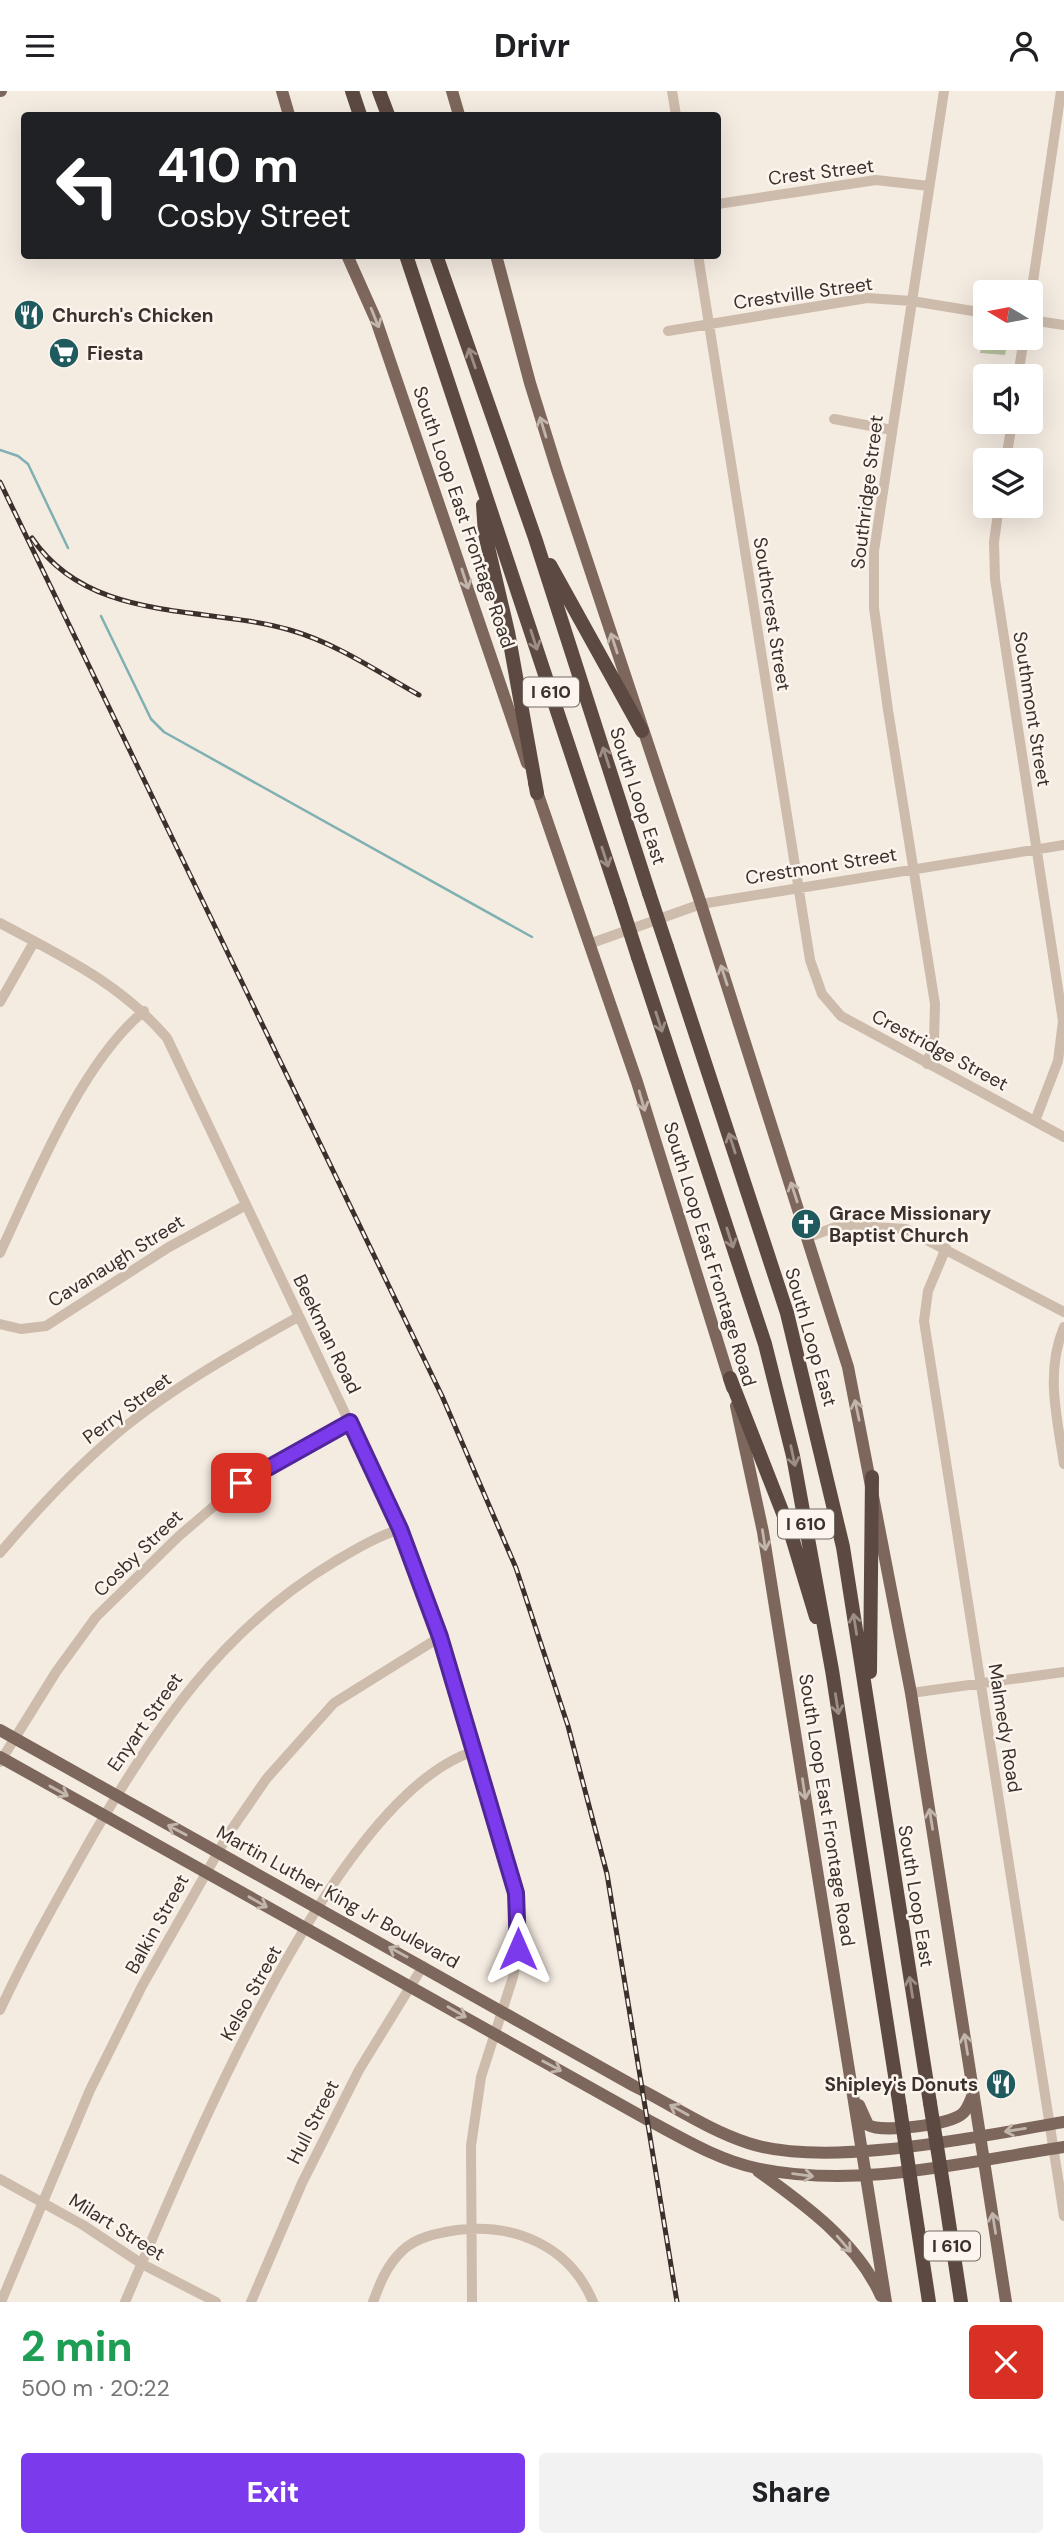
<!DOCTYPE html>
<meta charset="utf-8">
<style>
:root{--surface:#fff;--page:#f2f2f2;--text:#202124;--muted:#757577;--accent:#7c3aed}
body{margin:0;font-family:"DM Sans",sans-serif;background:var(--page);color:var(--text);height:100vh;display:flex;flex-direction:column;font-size:26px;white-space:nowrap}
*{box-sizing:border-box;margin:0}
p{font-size:23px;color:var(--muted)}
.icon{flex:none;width:38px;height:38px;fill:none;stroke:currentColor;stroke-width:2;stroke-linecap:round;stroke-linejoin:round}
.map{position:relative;height:2211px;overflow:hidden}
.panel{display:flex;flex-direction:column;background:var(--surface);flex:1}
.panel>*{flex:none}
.guide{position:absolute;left:21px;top:21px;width:700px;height:147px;border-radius:7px;box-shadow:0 7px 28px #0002;background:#202124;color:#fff;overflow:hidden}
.needle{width:46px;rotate:280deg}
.buttons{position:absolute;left:973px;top:189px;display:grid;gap:14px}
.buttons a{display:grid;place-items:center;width:70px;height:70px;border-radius:7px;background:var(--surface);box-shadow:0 7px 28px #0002;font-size:35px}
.pin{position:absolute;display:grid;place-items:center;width:60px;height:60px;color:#fff;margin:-30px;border-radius:14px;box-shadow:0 4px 10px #0006}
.me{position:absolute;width:77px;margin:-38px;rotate:0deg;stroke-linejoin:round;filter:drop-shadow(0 0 5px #0008)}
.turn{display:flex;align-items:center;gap:24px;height:147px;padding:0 21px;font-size:32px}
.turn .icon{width:91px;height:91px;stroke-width:2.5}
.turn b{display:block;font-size:49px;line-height:60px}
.round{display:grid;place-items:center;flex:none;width:74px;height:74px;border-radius:7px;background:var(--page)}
.headline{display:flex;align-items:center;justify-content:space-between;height:119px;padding:0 21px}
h1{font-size:42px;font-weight:800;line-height:52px;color:#1e9e55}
.cta{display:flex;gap:14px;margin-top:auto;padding:14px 21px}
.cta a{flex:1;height:80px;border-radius:7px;background:var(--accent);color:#fff;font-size:28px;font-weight:800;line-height:80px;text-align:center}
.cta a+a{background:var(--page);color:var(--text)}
header{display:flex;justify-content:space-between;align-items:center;height:91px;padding:0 21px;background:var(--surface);font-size:32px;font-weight:800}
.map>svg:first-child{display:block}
</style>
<header><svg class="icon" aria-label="menu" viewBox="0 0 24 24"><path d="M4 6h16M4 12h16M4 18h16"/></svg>Drivr<svg class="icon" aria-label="person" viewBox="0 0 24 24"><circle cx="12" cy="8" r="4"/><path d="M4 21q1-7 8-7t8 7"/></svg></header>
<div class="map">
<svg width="1064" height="2211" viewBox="0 0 1064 2211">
<defs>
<pattern id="park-tufts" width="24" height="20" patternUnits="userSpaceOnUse" patternTransform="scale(1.75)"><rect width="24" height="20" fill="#b8c4a0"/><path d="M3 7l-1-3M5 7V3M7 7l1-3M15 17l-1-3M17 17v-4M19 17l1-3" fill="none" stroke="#97a083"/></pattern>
</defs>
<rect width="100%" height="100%" fill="#f4ebe1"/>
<!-- park -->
<path fill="url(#park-tufts)" d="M985 237V247H1008L1005 264 980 262Z"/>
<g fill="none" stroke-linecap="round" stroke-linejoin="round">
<!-- stream -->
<path stroke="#7fb0b2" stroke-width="2.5" d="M0 359 18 365 28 373 68 457
M101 525 151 628 164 641 532 846"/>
<!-- minor -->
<path stroke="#cdbbac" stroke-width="10" d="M672 0 676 24
M718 113 876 89 929 95
M698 164 810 869 822 903 841 925 1064 1046
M1031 204 1061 0
M1031 229 1064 234
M668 240 867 207 912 210 985 222
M1018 285 1024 247
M834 328 892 339
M1006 369 1012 331
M999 415 994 451 995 488 1063 930 1058 970 1035 1030
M0 832C63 866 120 892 167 947L400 1438 440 1546 516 1802 520 1848 513 1886 481 1986 471 2055 472 2211
M589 853 701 813 1064 754
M0 911 34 851
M927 973 934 950 935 913 888 619 874 517V460L944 0
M809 1146 841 1134 906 1138 1064 1221
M946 1157 928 1200 924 1230 1064 2125
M0 1162C35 1087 81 972 144 920
M0 1233 21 1238 46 1235 169 1156 246 1114
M1064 1236C1045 1281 1057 1326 1064 1373
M0 1462C33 1423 68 1385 107 1351 161 1303 235 1261 298 1226
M911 1602 1064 1581
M0 1671 56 1581 96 1526 179 1445 241 1392 350 1331
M0 1919C28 1859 60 1803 92 1746 157 1635 222 1538 334 1471 356 1458 376 1446 400 1438
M0 2088 83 2134 142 2173 216 2211
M1 2211 90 1999 142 1895 229 1742 267 1687 334 1612 440 1546
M125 2211C183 2078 332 1703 475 1660
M251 2211 302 2092 359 1979 423 1875
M373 2211C380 2192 387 2174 402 2160 416 2146 438 2142 457 2139 515 2132 570 2155 593 2211"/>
<!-- major -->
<path stroke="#7d675c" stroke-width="12" d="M0 0H1
M282 0 289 24
M452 0 459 24
M347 164 376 229 527 672
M496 164 530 292 557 379 701 813 848 1276 911 1602 1006 2211
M534 692 637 991 732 1297
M736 1315 763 1441 886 2211
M0 1639 634 1995C672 2014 708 2039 748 2052 827 2078 980 2045 1064 2031
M0 1666 648 2029C682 2047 718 2069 756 2077 856 2099 964 2071 1064 2056
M859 2014 868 2034C882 2042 949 2034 962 2023 968 2018 970 2010 973 2003
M758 2080C804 2113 857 2151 881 2205"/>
<!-- highway -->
<path stroke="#5c4a42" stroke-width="14" d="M352 0 360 24
M379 0 388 24
M406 164 620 810
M436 164 535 447 649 802
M483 414 485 443 508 541 537 702
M550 474 642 640
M667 856 787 1222 843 1456 930 2012
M638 866 765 1253 793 1365 832 1579 900 2017
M730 1287 791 1443 816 1526
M870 1581 872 1386
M944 2099 961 2211
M913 2106 929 2211"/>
<!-- rail casing -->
<g stroke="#3b302b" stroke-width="5">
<path id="rail" d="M0 391 442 1305 516 1477 568 1635 607 1783 677 2211
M32 447C90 533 204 514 290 539 336 552 378 581 419 604"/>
</g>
<!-- rail -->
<use href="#rail" stroke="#fbf5ee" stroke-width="2.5" stroke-dasharray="8" stroke-linecap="butt"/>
<!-- highway-bridge -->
<path stroke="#5c4a42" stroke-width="14" d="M649 802 667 856
M620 810 638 866
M930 2012 944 2099
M900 2017 913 2106"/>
</g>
<!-- one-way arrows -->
<defs><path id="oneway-shaft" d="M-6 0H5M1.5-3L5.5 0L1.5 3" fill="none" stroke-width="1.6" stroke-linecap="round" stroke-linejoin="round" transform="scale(1.75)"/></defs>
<g stroke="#c2b5ac">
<use href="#oneway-shaft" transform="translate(375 227) rotate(68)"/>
<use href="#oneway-shaft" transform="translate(543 336) rotate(-107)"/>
<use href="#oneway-shaft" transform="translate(465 488) rotate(72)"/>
<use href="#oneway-shaft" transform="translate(614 552) rotate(-108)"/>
<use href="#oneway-shaft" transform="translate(724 884) rotate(-108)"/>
<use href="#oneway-shaft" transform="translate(642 1010) rotate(74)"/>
<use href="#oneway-shaft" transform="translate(794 1101) rotate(-108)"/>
<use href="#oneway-shaft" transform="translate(857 1319) rotate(-102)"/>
<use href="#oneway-shaft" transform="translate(764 1449) rotate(81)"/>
<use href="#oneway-shaft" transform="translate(804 1698) rotate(81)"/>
<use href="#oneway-shaft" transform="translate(59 1700) rotate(29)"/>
<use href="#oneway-shaft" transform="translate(931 1728) rotate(-99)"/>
<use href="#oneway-shaft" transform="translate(177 1739) rotate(-152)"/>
<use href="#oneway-shaft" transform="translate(258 1811) rotate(30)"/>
<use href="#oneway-shaft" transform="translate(398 1861) rotate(-151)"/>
<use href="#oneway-shaft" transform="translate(457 1921) rotate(30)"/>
<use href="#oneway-shaft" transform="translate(966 1953) rotate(-99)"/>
<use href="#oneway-shaft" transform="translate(552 1975) rotate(28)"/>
<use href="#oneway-shaft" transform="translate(679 2019) rotate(-151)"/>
<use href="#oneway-shaft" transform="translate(1015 2039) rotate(171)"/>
<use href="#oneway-shaft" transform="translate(803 2084) rotate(7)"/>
<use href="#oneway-shaft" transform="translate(994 2132) rotate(-99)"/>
<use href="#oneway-shaft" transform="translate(844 2153) rotate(49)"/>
</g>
<g stroke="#9c8e87">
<use href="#oneway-shaft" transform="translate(472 267) rotate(-109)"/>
<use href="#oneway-shaft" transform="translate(534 549) rotate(72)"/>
<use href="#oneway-shaft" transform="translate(606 666) rotate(-108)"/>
<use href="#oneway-shaft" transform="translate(605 766) rotate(72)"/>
<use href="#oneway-shaft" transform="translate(659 931) rotate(72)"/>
<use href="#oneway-shaft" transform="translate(732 1052) rotate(-108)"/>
<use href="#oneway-shaft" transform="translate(730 1147) rotate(72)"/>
<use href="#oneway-shaft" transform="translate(793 1365) rotate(78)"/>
<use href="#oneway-shaft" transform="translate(855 1533) rotate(-99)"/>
<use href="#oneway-shaft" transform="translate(837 1613) rotate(81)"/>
<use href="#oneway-shaft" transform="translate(911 1896) rotate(-99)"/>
</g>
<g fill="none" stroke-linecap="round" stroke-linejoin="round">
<!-- route casing -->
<g stroke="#51269a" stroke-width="18">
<path id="route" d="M241 1392 350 1331 400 1438 440 1546 516 1802 518 1858"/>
</g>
<!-- route -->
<use href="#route" stroke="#7c3aed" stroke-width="12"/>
</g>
<!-- icons -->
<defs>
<g id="restaurant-disc" transform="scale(1.575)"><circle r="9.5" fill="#1f5a5e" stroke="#fbf5ee"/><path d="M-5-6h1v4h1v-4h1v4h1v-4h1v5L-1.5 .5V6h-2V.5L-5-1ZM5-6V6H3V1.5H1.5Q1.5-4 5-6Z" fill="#fff"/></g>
<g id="supermarket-disc" transform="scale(1.575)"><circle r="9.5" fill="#1f5a5e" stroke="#fbf5ee"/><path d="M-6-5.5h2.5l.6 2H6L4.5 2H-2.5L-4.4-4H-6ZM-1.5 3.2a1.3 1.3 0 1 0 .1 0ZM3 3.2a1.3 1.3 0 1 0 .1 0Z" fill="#fff"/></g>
<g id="church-disc" transform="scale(1.575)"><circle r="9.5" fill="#1f5a5e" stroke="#fbf5ee"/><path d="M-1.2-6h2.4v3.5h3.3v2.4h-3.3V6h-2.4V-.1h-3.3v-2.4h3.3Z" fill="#fff"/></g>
</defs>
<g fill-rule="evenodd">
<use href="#restaurant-disc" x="29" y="224"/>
<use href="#supermarket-disc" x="64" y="262"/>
<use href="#church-disc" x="806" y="1133"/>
<use href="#restaurant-disc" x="1001" y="1993"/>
</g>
<g text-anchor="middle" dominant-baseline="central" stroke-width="5" stroke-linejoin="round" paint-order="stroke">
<!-- shield labels -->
<g fill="#fbf5ee" stroke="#756b66" stroke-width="2">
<rect x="523" y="586.5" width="56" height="29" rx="5"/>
<rect x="778" y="1418.5" width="56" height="29" rx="5"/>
<rect x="924" y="2140.5" width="56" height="29" rx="5"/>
</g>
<g font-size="18" font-weight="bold" fill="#3b302b">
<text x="551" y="601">I 610</text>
<text x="806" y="1433">I 610</text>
<text x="952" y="2155">I 610</text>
</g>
<!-- street labels -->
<g font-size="19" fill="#3b302b" stroke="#fbf5ee">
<text transform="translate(821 81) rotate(-7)">Crest Street</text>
<text transform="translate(803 202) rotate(-8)">Crestville Street</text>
<text transform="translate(867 401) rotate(-83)">Southridge Street</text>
<text transform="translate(464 426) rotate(71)">South Loop East Frontage Road</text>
<text transform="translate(772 523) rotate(81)">Southcrest Street</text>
<text transform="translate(1032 618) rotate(81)">Southmont Street</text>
<text transform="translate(638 705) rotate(72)">South Loop East</text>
<text transform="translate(821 775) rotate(-9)">Crestmont Street</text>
<text transform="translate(940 959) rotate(28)">Crestridge Street</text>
<text transform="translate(710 1163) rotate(73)">South Loop East Frontage Road</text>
<text transform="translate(116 1170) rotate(-32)">Cavanaugh Street</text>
<text transform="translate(327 1243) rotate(64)">Beekman Road</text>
<text transform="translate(811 1246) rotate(74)">South Loop East</text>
<text transform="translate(127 1317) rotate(-37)">Perry Street</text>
<text transform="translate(138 1462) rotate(-44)">Cosby Street</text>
<text transform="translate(145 1631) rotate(-55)">Enyart Street</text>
<text transform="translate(1005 1637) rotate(81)">Malmedy Road</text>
<text transform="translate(827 1719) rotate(81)">South Loop East Frontage Road</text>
<text transform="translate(916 1805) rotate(81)">South Loop East</text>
<text transform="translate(338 1806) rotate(29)">Martin Luther King Jr Boulevard</text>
<text transform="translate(157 1833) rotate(-61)">Balkin Street</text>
<text transform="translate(251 1902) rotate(-61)">Kelso Street</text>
<text transform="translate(313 2031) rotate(-63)">Hull Street</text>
<text transform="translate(117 2136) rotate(32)">Milart Street</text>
</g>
<!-- poi labels -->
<g font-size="19" font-weight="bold" fill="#3b302b" stroke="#fbf5ee" text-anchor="start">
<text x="52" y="224">Church's Chicken</text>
<text x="87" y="262">Fiesta</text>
<text x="829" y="1122">Grace Missionary<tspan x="829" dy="22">Baptist Church</tspan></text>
<text x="978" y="1993" text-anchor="end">Shipley's Donuts</text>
</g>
</g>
</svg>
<div class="buttons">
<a><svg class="needle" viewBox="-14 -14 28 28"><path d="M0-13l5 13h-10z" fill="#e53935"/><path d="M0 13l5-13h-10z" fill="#757577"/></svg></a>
<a><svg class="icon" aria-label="sound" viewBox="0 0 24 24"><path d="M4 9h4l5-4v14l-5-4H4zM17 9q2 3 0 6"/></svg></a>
<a><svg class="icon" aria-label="layers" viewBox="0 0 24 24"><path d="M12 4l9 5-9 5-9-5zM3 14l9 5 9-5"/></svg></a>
</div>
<div class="pin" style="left:241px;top:1392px;background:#d93025"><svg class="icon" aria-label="arrive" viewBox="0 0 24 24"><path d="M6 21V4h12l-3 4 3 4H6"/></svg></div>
<svg class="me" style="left:518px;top:1858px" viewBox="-20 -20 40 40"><path d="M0-17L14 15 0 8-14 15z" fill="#7c3aed" stroke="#fff" stroke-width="4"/></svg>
<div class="guide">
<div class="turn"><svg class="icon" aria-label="left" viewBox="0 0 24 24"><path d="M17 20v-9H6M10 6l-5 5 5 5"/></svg><div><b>410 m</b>Cosby Street</div></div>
</div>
</div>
<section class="panel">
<div class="headline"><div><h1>2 min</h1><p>500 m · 20:22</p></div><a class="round" style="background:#d93025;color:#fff"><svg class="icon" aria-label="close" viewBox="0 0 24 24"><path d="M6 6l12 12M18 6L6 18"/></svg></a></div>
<div class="cta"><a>Exit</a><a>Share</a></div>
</section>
